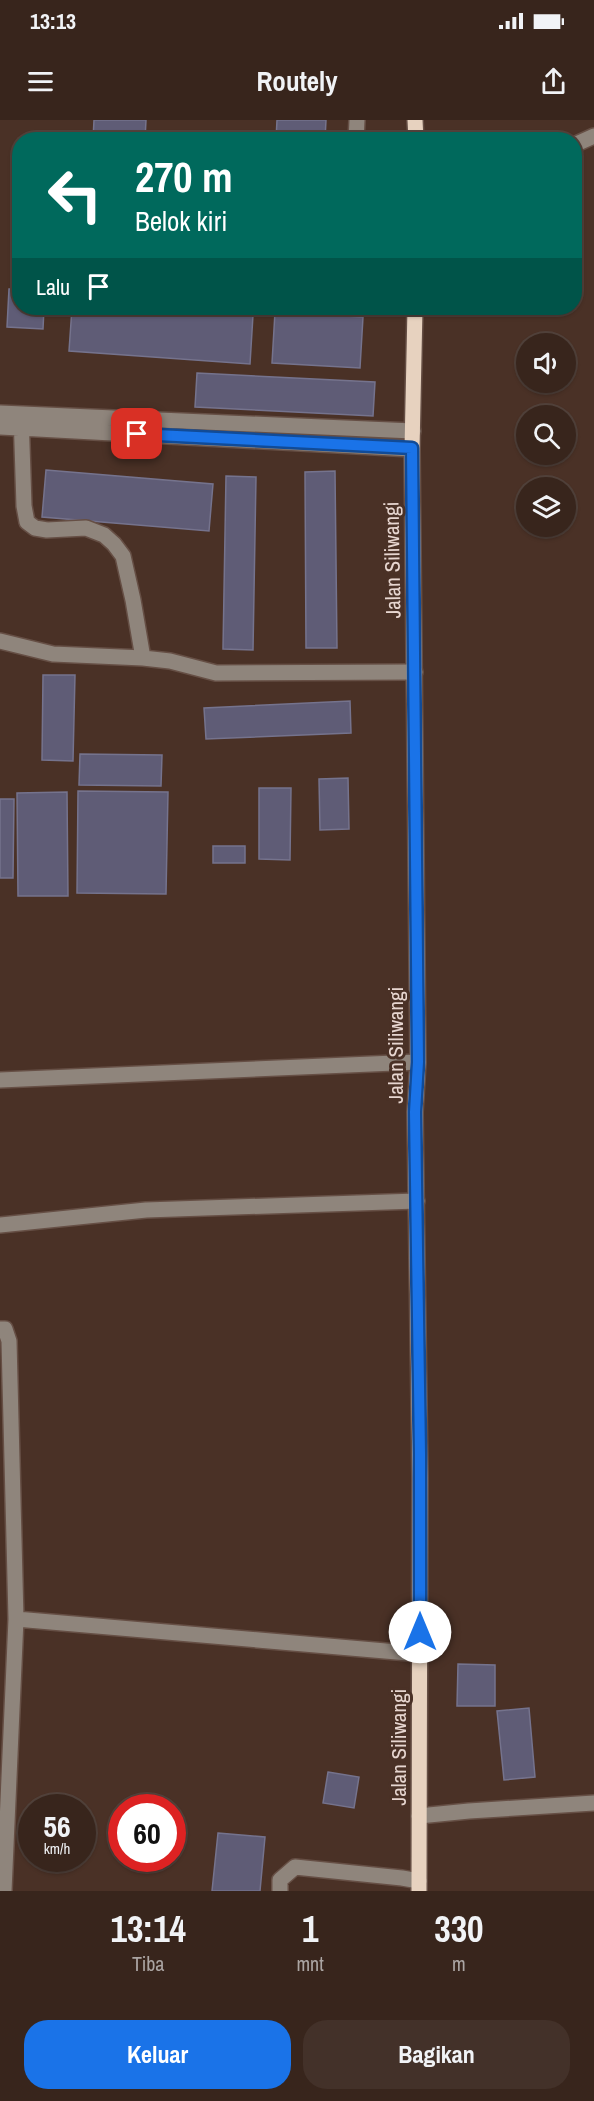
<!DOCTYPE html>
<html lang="id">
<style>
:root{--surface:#38251c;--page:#433129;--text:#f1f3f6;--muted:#aba5a3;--line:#52423b;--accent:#1a73e8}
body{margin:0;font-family:"Archivo Narrow",sans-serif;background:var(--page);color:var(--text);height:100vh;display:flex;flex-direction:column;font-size:22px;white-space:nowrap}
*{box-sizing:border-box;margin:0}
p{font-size:20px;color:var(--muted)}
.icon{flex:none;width:33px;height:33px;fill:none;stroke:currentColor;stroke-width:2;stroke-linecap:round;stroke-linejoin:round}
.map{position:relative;height:1771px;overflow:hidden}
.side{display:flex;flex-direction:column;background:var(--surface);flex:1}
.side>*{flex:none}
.hud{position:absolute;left:12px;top:12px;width:570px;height:183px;border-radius:24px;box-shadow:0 2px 4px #0004,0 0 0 2px var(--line);background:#00695c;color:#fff;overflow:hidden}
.controls{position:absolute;left:516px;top:213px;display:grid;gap:12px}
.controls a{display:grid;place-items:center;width:60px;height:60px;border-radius:50%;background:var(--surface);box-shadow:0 2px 4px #0004,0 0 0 2px var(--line);font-size:30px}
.speed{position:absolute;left:18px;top:1674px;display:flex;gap:12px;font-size:30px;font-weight:700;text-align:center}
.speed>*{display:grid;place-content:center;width:78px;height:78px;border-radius:50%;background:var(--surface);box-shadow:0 2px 4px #0004,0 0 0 2px var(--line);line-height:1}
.speed small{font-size:15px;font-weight:400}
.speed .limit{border:9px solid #d22;background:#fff;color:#111}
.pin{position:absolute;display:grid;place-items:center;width:51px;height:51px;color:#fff;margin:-26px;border-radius:12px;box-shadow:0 3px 9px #0006}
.me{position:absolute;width:66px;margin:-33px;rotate:0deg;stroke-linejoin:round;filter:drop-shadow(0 0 4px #0008)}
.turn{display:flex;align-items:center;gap:21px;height:126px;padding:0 24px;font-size:27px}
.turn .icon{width:78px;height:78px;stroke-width:2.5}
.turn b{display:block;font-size:42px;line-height:51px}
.then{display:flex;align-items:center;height:57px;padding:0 24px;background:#0003;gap:12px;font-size:22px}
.eta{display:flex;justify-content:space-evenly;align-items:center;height:102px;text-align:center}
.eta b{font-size:36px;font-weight:700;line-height:42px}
.primary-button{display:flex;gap:12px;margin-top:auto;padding:12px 24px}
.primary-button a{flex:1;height:69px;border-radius:24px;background:var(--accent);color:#fff;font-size:24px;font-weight:700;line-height:69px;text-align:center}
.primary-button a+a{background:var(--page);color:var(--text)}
.status{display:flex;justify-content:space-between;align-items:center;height:42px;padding:0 30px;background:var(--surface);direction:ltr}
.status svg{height:16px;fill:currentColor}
header{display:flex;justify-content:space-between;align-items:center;height:78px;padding:0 24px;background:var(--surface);font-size:27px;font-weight:700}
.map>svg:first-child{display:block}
</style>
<div class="status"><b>13:13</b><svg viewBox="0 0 49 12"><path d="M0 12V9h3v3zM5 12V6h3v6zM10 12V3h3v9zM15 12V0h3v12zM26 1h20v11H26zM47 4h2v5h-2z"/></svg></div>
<header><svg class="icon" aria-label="menu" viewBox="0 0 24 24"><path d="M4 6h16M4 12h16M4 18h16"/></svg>Routely<svg class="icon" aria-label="share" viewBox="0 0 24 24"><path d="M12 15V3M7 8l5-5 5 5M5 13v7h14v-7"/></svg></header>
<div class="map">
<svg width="594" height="1771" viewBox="0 0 594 1771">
<rect width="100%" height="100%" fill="#4a3126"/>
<!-- building -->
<path fill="#5f5c76" stroke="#75738d" stroke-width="1.5" d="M94 0H146L145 20H93Z
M277 0H326L325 20H276Z
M9 169H20V188H44L43 209 7 207Z
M72 188H146L253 195 250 244 69 231Z
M275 192 363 197 360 248 272 243Z
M197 253 375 262 373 296 195 287Z
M46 350 213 364 209 411 42 397Z
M335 351 337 528H306L305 352Z
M226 356 256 357 253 530 223 529Z
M43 555H75L73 641 42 640Z
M350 581 351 613 206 619 204 588Z
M80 634 162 635 161 666 79 665Z
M348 658 349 709 320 710 319 659Z
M259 668H291L290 740 259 739Z
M78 671 168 672 166 774 77 773Z
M67 672 68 776H18L17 673Z
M0 679H14L13 758H0Z
M213 726H245V743H213Z
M458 1544 495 1545V1586H457Z
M529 1588 535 1657 504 1660 497 1591Z
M328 1652 359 1657 354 1688 323 1683Z
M218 1713 265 1717 260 1771H212Z"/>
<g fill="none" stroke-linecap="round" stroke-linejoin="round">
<!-- minor casing -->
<g stroke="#664f45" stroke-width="18">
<path id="minor" d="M356 20 357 0
M574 25 594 16
M0 293 413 311
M21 294 24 386 27 402 35 408 47 410 86 408 104 415 114 424 123 436 133 480 143 538 170 541 216 553 415 552
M0 307 412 329
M0 521 53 534 143 538
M0 960 418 942
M0 1105 146 1090 417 1081
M0 1209H5L9 1221 16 1499 4 1771
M16 1499 420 1534
M419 1696 469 1691 594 1683
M280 1771V1760L295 1747 402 1758 419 1761"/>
</g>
<!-- major casing -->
<g stroke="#664f45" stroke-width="18">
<path id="major" d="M415 0 416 20
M415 188 412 329 418 942 415 992 420 1357 419 1771"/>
</g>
<!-- minor -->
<use href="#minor" stroke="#8f857c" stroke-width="15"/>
<!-- major -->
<use href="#major" stroke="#e7d2bf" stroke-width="15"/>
</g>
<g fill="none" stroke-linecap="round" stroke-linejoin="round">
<!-- route casing -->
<g stroke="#114b97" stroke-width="15">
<path id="route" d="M137 314 412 328 418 942 415 992 420 1334V1512"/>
</g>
<!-- route -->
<use href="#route" stroke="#1a73e8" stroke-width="10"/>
</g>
<g text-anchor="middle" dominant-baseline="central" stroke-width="6" stroke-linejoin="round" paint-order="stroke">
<!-- street labels -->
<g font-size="21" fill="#e7d6d0" stroke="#4a3126">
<text transform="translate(392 440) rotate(-91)">Jalan Siliwangi</text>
<text transform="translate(395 925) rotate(-90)">Jalan Siliwangi</text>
<text transform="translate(398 1627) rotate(-90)">Jalan Siliwangi</text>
</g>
</g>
</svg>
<div class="controls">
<a><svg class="icon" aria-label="sound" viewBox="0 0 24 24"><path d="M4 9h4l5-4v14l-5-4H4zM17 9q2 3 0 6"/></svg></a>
<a><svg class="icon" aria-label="search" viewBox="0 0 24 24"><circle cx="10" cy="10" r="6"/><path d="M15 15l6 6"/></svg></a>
<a><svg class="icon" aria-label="layers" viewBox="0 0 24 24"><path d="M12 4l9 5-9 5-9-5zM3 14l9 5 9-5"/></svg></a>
</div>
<div class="speed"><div>56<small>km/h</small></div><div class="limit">60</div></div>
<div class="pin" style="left:137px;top:314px;background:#d93025"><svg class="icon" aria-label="arrive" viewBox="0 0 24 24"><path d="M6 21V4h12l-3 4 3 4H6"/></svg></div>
<svg class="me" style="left:420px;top:1512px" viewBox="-20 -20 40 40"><circle r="19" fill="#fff"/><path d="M0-13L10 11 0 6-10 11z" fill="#1a73e8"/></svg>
<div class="hud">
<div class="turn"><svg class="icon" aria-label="left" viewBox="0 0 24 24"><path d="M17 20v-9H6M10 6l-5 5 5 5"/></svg><div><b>270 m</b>Belok kiri</div></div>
<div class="then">Lalu<svg class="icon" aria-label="arrive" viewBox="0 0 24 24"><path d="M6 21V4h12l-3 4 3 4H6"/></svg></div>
</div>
</div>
<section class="side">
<div class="eta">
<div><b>13:14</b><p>Tiba</p></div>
<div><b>1</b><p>mnt</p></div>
<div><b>330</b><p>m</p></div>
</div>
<div class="primary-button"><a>Keluar</a><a>Bagikan</a></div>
</section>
